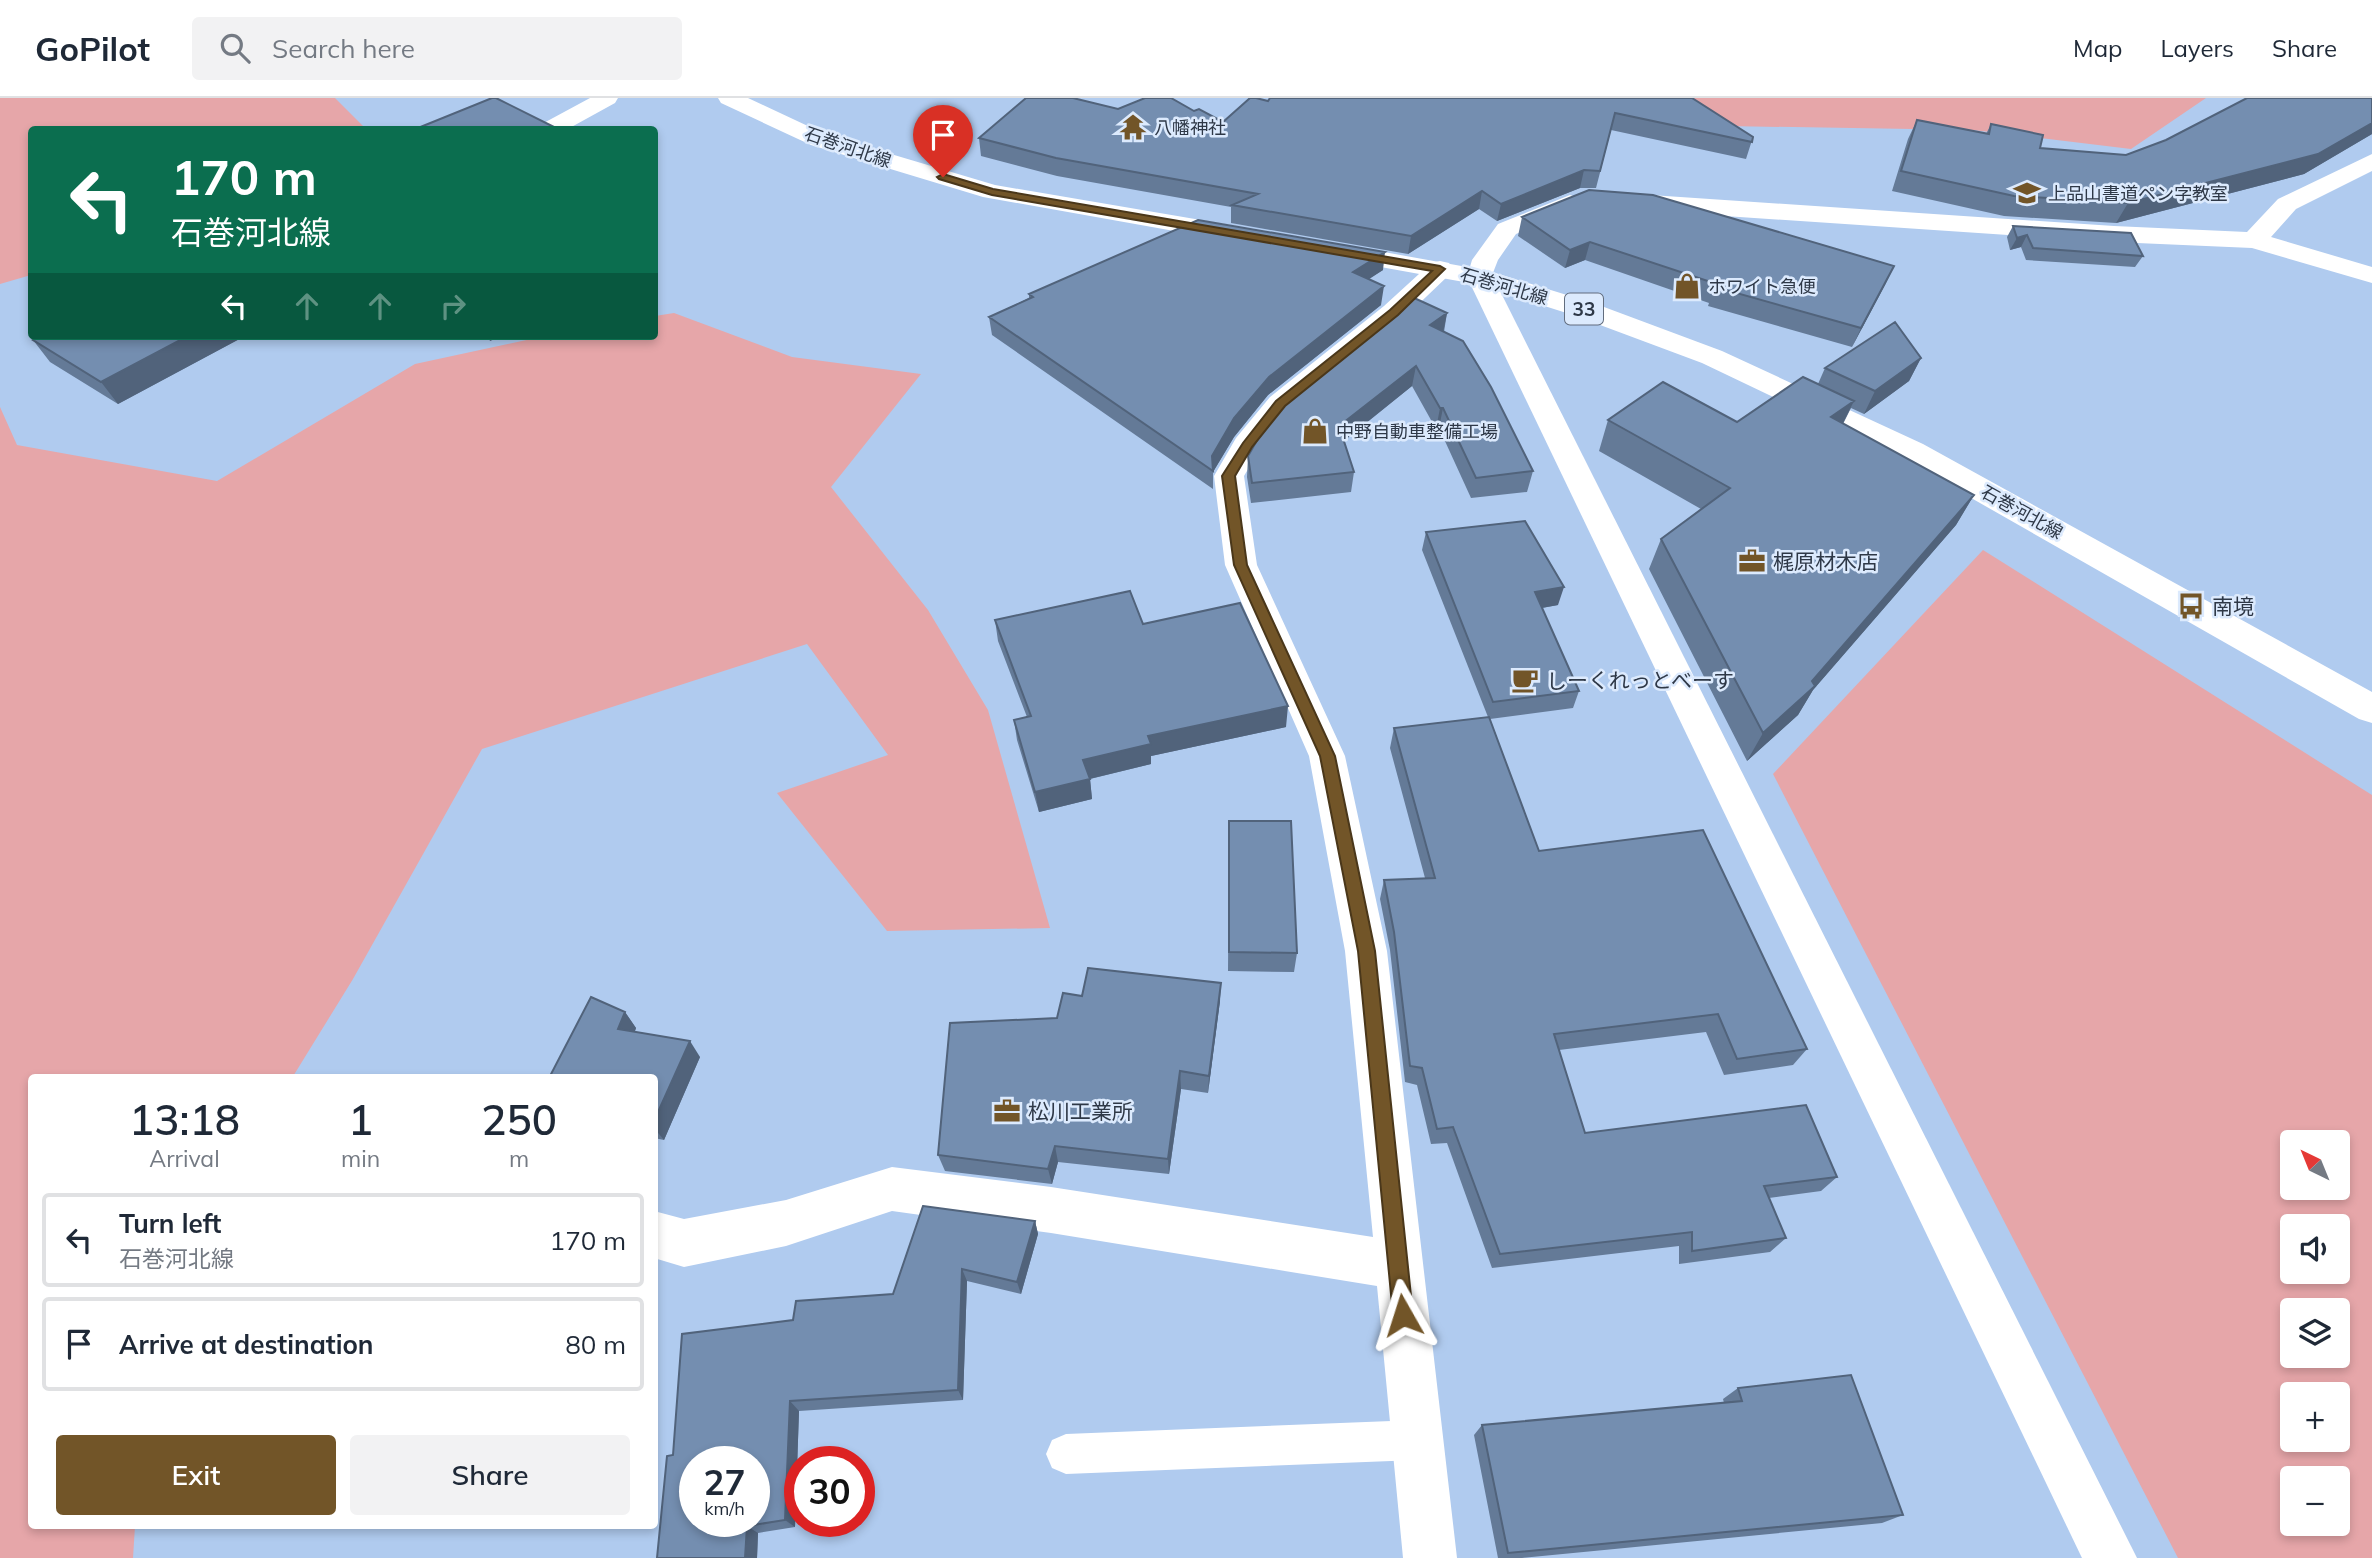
<!DOCTYPE html>
<meta charset="utf-8">
<style>
:root{--surface:#fff;--page:#f2f2f3;--text:#1f2937;--muted:#747a83;--line:#e0e1e3;--accent:#725528}
body{margin:0;font-family:Mulish,"Noto Sans JP",sans-serif;background:var(--page);color:var(--text);height:100vh;display:flex;flex-direction:column;font-size:26px;white-space:nowrap}
*{box-sizing:border-box;margin:0}
p{font-size:23px;color:var(--muted)}
.icon{flex:none;width:38px;height:38px;fill:none;stroke:currentColor;stroke-width:2;stroke-linecap:round;stroke-linejoin:round}
.map{position:relative;flex:1;overflow:hidden}
.details{position:absolute;left:28px;top:976px;width:630px;height:455px;display:flex;flex-direction:column;background:var(--surface);border-radius:7px;box-shadow:0 4px 10px #0003}
.details>*{flex:none}
.guide{position:absolute;left:28px;top:28px;width:630px;height:214px;border-radius:7px;box-shadow:0 4px 10px #0003;background:#0b6e4f;color:#fff;overflow:hidden}
.needle{width:46px;rotate:317deg}
.controls{position:absolute;left:2280px;top:1032px;display:grid;gap:14px}
.controls a{display:grid;place-items:center;width:70px;height:70px;border-radius:7px;background:var(--surface);box-shadow:0 4px 10px #0003;font-size:35px}
.speed{position:absolute;left:679px;top:1348px;display:flex;gap:14px;font-size:35px;font-weight:700;text-align:center}
.speed>*{display:grid;place-content:center;width:91px;height:91px;border-radius:50%;background:var(--surface);box-shadow:0 4px 10px #0003;line-height:1}
.speed small{font-size:18px;font-weight:400}
.speed .limit{border:10px solid #d22;background:#fff;color:#111}
.pin{position:absolute;display:grid;place-items:center;width:60px;height:60px;color:#fff;margin:-72px -30px;border-radius:50% 50% 50% 0;rotate:-45deg;box-shadow:0 0 7px #0007}
.pin .icon{rotate:45deg}
.me{position:absolute;width:77px;margin:-38px;rotate:354deg;stroke-linejoin:round;filter:drop-shadow(0 0 5px #0008)}
.turn{display:flex;align-items:center;gap:24px;height:147px;padding:0 28px;font-size:32px}
.turn .icon{width:91px;height:91px;stroke-width:2.5}
.turn b{display:block;font-size:49px;line-height:60px}
.lanes{display:flex;align-items:center;height:66px;padding:0 28px;background:#0003;justify-content:center;gap:35px;direction:ltr}
.lanes .off{opacity:.35}
.eta{display:flex;justify-content:space-evenly;align-items:center;height:119px;text-align:center}
.eta b{font-size:42px;font-weight:600;line-height:49px}
.button{display:flex;gap:14px;margin-top:auto;padding:14px 28px}
.button a{flex:1;height:80px;border-radius:7px;background:var(--accent);color:#fff;font-size:28px;font-weight:600;line-height:80px;text-align:center}
.button a+a{background:var(--page);color:var(--text)}
ul{padding:0;list-style:none}
li{display:flex;align-items:center;gap:21px;height:94px;margin:0 14px 10px;padding:0 14px;border:4px solid var(--line);border-radius:7px}
li div{flex:1}
li b{display:block;font-size:26px}
li em{font-style:normal}
header{display:flex;align-items:center;gap:42px;box-sizing:border-box;height:98px;padding:0 35px;background:var(--surface);border-bottom:2px solid var(--line)}
header strong{font-size:33px}
nav{display:flex;gap:38px;margin-inline-start:auto;font-size:24px}
.search{width:490px;height:63px;background:var(--page);display:flex;align-items:center;gap:18px;box-sizing:border-box;padding:0 24px;border-radius:7px;color:var(--muted);font-size:26px}
.map>svg:first-child{display:block}
</style>
<header>
<strong>GoPilot</strong>
<div class="search"><svg class="icon" aria-label="search" viewBox="0 0 24 24"><circle cx="10" cy="10" r="6"/><path d="M15 15l6 6"/></svg>Search here</div>
<nav><a>Map</a><a>Layers</a><a>Share</a></nav>
</header>
<div class="map">
<svg width="2372" height="1460" viewBox="0 0 2372 1460">
<rect width="100%" height="100%" fill="#b0cbef"/>
<!-- green -->
<path fill="#e6a6a9" fill-rule="evenodd" d="M0 0H335L366 31 32 32 31 177 0 186Z
M1686 0H2206L2131 51 1973 32 1725 28Z
M674 215 792 259 921 276 831 389 928 512 988 612 1050 830 887 833 777 695 888 657 807 546 482 651 353 881 292 980H32V1428H135L133 1460H0V309L17 347 217 383 415 266 545 238H654L655 218Z
M1983 452 2372 697V1460H2178L1773 676ZM2292 1045H2338V1090H2292ZM2292 1129H2338V1174H2292ZM2292 1213H2338V1258H2292ZM2292 1297H2338V1342H2292ZM2292 1381H2338V1426H2292Z"/>
<g fill="none" stroke-linecap="round" stroke-linejoin="round">
<!-- service -->
<path fill="#fff" fill-rule="evenodd" d="M1417 1322 1431 1328 1437 1342 1431 1356 1417 1362 1066 1376 1052 1370 1046 1356 1052 1342 1066 1336Z"/>
<!-- minor -->
<path fill="#fff" fill-rule="evenodd" d="M590 0H618L615 5 566 32H537L540 27Z
M2372 56V73L2296 111 2271 139 2372 169V185L2252 150 2114 144 1636 112 1627 109 1623 104 1627 99 1636 96 2114 128 2247 134 2278 101Z
M1570 97 1579 100 1583 105 1579 110 1516 136 1498 162 1489 185 1480 187 1471 185 1467 179 1472 162 1498 126Z
M1440 163 1449 165 1453 171 1449 177 1404 220 1290 311 1260 351 1244 378 1257 467 1345 658 1387 853 1457 1460H1403L1377 1188 1051 1135 892 1113 786 1148 684 1169 654 1160V1113L684 1121 786 1102 892 1069 1051 1089 1373 1139 1345 853 1309 658 1225 467 1214 378 1236 340 1270 299 1384 208 1431 165Z"/>
<!-- tertiary -->
<path fill="#fff" fill-rule="evenodd" d="M1480 171 1489 173 1493 179 2137 1460H2082L1467 179 1471 173Z"/>
<!-- primary -->
<path fill="#fff" fill-rule="evenodd" d="M718 0H748L827 37 995 87 1236 128 1245 131 1249 136 1245 141 1236 144 983 99 811 47 721 5Z
M1334 145 1489 173 1596 206 1722 253 1923 346 2372 594V625L2359 621 1901 360 1702 265 1576 218 1475 186 1325 159 1321 153 1325 147Z"/>
</g>
<!-- wall -->
<path fill="#647a97" d="M1692 0 1753 39 1746 61 1611 32 1596 90H1580L1497 123 1479 111 1408 156 1231 125V109L1057 78 981 58 979 40 1118 11 1194 13 1223 24 1268 3Z
M2372 0V36L2304 76 2116 125 2004 118 1892 93 1908 41 1917 22 1986 36 1991 26 2040 50 2126 57 2166 42Z
M1522 119 1894 168 1852 249 1708 208 1709 205 1585 162 1565 170 1518 138Z
M2013 128 2143 158 2135 169 2026 162 2021 149 2010 152 2007 139Z
M1383 172 1368 181 1381 207 1268 297 1234 339 1213 374V391L992 237 989 219 1029 200V196Z
M1447 215 1444 234 1533 373 1527 394 1471 400 1439 330 1436 331 1412 288 1344 343 1354 374 1351 394 1251 405 1247 379 1248 358Z
M245 238 118 306 50 264 33 242Z
M1921 260 1909 283 1864 316 1851 310 1843 326 1974 397 1956 427 1813 592 1798 617 1747 663 1649 471 1661 441 1701 411 1599 353 1608 322 1737 324 1818 286 1825 270Z
M1426 434 1558 507 1542 510 1579 593 1573 610 1490 621 1539 753 1807 951 1793 967 1724 977 1706 934 1559 952 1585 1035 1837 1079 1821 1093 1769 1100 1786 1140 1770 1154 1679 1166V1148L1492 1170 1447 1045 1431 1046 1417 987 1405 984 1390 852 1380 801 1384 782 1425 780 1390 650 1394 630 1488 619 1422 452Z
M995 522 1143 526 1286 629 1151 658V666L1090 681 1092 701 1039 714 1017 642 1014 622 1027 619 998 543Z
M1229 723 1297 855 1294 874 1228 873Z
M1082 898 1220 903 1208 995 1181 991 1169 1076 1058 1064 1052 1086 945 1073 938 1057 1057 920Z
M625 914 636 930 635 933 700 959 664 1042 654 1040V980Z
M1035 1123 1038 1136 1021 1196 967 1183 963 1302 799 1313 795 1429 758 1435 757 1460H657L673 1357 793 1222 893 1196Z
M1738 1290 1903 1417 1882 1425 1522 1460H1498L1474 1337 1482 1327 1724 1305 1723 1301Z"/>
<!-- shaded-wall -->
<path fill="#51637b" d="M2372 25V36L2304 76 2116 125 2128 105Z
M1584 72 1580 90 1497 123 1501 106Z
M1482 93 1479 111 1408 156 1411 138Z
M2027 137 2021 149 2010 152 2017 140Z
M1590 144 1585 162 1565 170 1570 152Z
M1385 154 1383 172 1351 193 1353 174Z
M1894 168 1885 187 1852 249 1861 230Z
M1384 188 1381 207 1268 297 1234 339 1213 374 1212 358 1234 320 1269 279Z
M1447 215 1443 235 1430 227Z
M188 238H245L118 306 101 284Z
M488 238H502L490 243Z
M1921 260 1909 283 1864 316 1875 293Z
M1416 268 1412 288 1336 349 1339 328Z
M1854 303 1839 333 1831 319Z
M1440 310H1443L1439 330 1436 331Z
M1974 397 1956 427 1813 592 1798 617 1747 663 1763 635 1812 583Z
M1564 489 1558 507 1530 512 1535 494Z
M1288 608 1286 629 1151 658V666L1085 682 1083 662 1148 638Z
M1090 681 1092 701 1039 714 1035 694Z
M1221 885 1220 903 1208 995 1209 978Z
M625 914 636 930 630 946 618 931Z
M690 943 700 959 664 1042 654 1030V1023Z
M1180 973 1181 991 1169 1076 1168 1061Z
M1055 1048 1058 1064 1052 1086 1048 1071Z
M1035 1123 1038 1136 1021 1196 1017 1184Z
M962 1171 967 1183 963 1302 958 1292Z
M790 1303 799 1313 795 1429 785 1422Z
M747 1428 758 1435 757 1460H745Z"/>
<!-- building -->
<path fill="#748eb0" stroke="#51637b" stroke-width="2" fill-rule="evenodd" d="M492 0H496L560 32H413Z
M1026 0H1073L1118 11 1145 0H1171L1194 13 1199 11 1223 24 1250 0H1256L1268 3 1270 0H1692L1753 39 1752 44 1615 15 1600 73 1584 72 1501 106 1482 93 1411 138 1232 107 1258 96 1056 60 979 40Z
M2247 0H2372V25L2318 56 2128 105 2014 98 1901 73 1917 22 1989 36 1991 26 2043 37 2040 50 2126 57 2166 42Z
M1589 92 1653 97 1894 168 1861 230 1715 189 1717 186 1590 144 1570 152 1522 119Z
M1198 122 1385 154 1353 174 1384 188 1269 279 1234 320 1212 358 1213 373 989 219 1033 199 1029 196Z
M2013 128 2131 135 2143 158 2033 150 2027 137 2017 140Z
M1412 199 1447 215 1430 227 1463 243 1491 289 1533 373 1476 380 1443 310H1440L1416 268 1339 328 1354 374 1252 385 1248 358 1263 332 1293 292Z
M1895 224 1921 260 1875 293 1825 270Z
M40 238H188L101 284 33 242Z
M1803 279 1854 303 1831 319 1974 397 1812 583 1815 588 1763 635 1661 441 1730 390 1608 322 1663 284 1737 324Z
M1525 423 1564 489 1535 494 1579 593 1493 604 1426 434Z
M1130 493 1143 526 1240 505 1288 608 1148 638 1151 646 1083 662 1090 681 1035 694 1014 622 1031 618 995 522Z
M1489 619 1539 753 1703 732 1807 951 1737 961 1718 916 1554 936 1585 1035 1806 1007 1837 1079 1764 1088 1786 1140 1692 1153V1134L1500 1156 1453 1029 1437 1031 1422 970 1410 968 1394 834 1384 782 1435 780 1394 630Z
M1229 723H1291L1297 855 1229 854Z
M1088 870 1221 885 1209 978 1180 973 1168 1061 1055 1048 1048 1071 938 1057 950 925 1057 920 1063 895 1082 898Z
M591 899 625 914 618 931 690 943 654 1023V980H549Z
M923 1108 1035 1123 1017 1184 962 1171 958 1292 790 1303 785 1422 747 1428 745 1460H657L667 1358 673 1357 682 1236 793 1222 796 1203 893 1196ZM695 1363H754V1423H695Z
M1851 1277 1903 1417 1508 1455 1482 1327 1742 1303 1738 1290Z"/>
<!-- route -->
<path fill="#725528" stroke="#4a371a" stroke-width="2" d="M943 76 993 91 1440 168 1445 171 1398 217 1285 308 1252 349 1235 378 1247 467 1335 658 1375 853 1413 1217 1410 1224 1403 1227 1396 1224 1393 1217 1358 853 1320 658 1234 467 1222 378 1243 345 1276 303 1390 212 1432 173 992 97 939 81 937 79Z"/>
<!-- icons -->
<defs>
<g id="temple-bare" transform="scale(2.1)"><path d="M0-6L5-2H3V0L6.5 2.5H4V6H1.5V3h-3V6H-4V2.5H-6.5L-3 0V-2H-5Z" fill="#725528" stroke="#dceafd" stroke-width="2.5" paint-order="stroke"/></g>
<g id="school-bare" transform="scale(2.1)"><path d="M0-5L7-2L0 1L-7-2ZM-4 1L0 2.5L4 1V4Q0 6-4 4Z" fill="#725528" stroke="#dceafd" stroke-width="2.5" paint-order="stroke"/></g>
<g id="shop-bare" transform="scale(2.1)"><path d="M-5-2.5h2.3a2.7 3.5 0 0 1 5.4 0H5L5.5 6h-11ZM-1.5-2.5h3a1.5 2.3 0 0 0-3 0Z" fill="#725528" stroke="#dceafd" stroke-width="2.5" paint-order="stroke"/></g>
<g id="office-bare" transform="scale(2.1)"><path d="M-6-3h4V-5.5h4V-3h4V5H-6ZM-1-4.5V-3h2v-1.5ZM-6 0V1H6V0Z" fill="#725528" stroke="#dceafd" stroke-width="2.5" paint-order="stroke"/></g>
<g id="bus-bare" transform="scale(2.1)"><path d="M-5-6H5V4H4V6H2V4H-2V6H-4V4H-5ZM-3.5-4V0h7V-4ZM-3.5 1.2v1.5H-2V1.2ZM2 1.2v1.5H3.5V1.2Z" fill="#725528" stroke="#dceafd" stroke-width="2.5" paint-order="stroke"/></g>
<g id="cafe-bare" transform="scale(2.1)"><path d="M-5.5-4.5H6V0H3Q3 3.5 0 3.5H-2.5Q-5.5 3.5-5.5 0ZM3-3.2v2h1.7v-2ZM-6 4.5H4V6H-6Z" fill="#725528" stroke="#dceafd" stroke-width="2.5" paint-order="stroke"/></g>
</defs>
<g fill-rule="evenodd">
<use href="#temple-bare" x="1133" y="29"/>
<use href="#school-bare" x="2027" y="95"/>
<use href="#shop-bare" x="1687" y="188"/>
<use href="#shop-bare" x="1315" y="333"/>
<use href="#office-bare" x="1752" y="463"/>
<use href="#bus-bare" x="2191" y="508"/>
<use href="#cafe-bare" x="1525" y="582"/>
<use href="#office-bare" x="1007" y="1013"/>
</g>
<g text-anchor="middle" dominant-baseline="central" stroke-width="5" stroke-linejoin="round" paint-order="stroke">
<!-- far-poi labels -->
<g font-size="18" fill="#2e3847" stroke="#dceafd" text-anchor="start">
<text x="1154" y="29">八幡神社</text>
<text x="2048" y="95">上品山書道ペン字教室</text>
<text x="1708" y="188">ホワイト急便</text>
<text x="1336" y="333">中野自動車整備工場</text>
</g>
<!-- far-street labels -->
<g font-size="18" fill="#2e3847" stroke="#dceafd">
<text transform="translate(848 49) rotate(19)">石巻河北線</text>
<text transform="translate(1504 188) rotate(16)">石巻河北線</text>
<text transform="translate(2022 414) rotate(29)">石巻河北線</text>
</g>
<!-- shield labels -->
<rect fill="#dceafd" stroke="#626d7e" stroke-width="2" x="1565" y="195.5" width="38" height="31" rx="5"/>
<g font-size="19" font-weight="bold" fill="#2e3847">
<text x="1584" y="211">33</text>
</g>
<!-- poi labels -->
<g font-size="21" fill="#2e3847" stroke="#dceafd" text-anchor="start">
<text x="1773" y="463">梶原材木店</text>
<text x="2212" y="508">南境</text>
<text x="1546" y="582">しーくれっとべーす</text>
<text x="1028" y="1013">松川工業所</text>
</g>
</g>
</svg>
<div class="controls">
<a><svg class="needle" viewBox="-14 -14 28 28"><path d="M0-13l5 13h-10z" fill="#e53935"/><path d="M0 13l5-13h-10z" fill="#747a83"/></svg></a>
<a><svg class="icon" aria-label="sound" viewBox="0 0 24 24"><path d="M4 9h4l5-4v14l-5-4H4zM17 9q2 3 0 6"/></svg></a>
<a><svg class="icon" aria-label="layers" viewBox="0 0 24 24"><path d="M12 4l9 5-9 5-9-5zM3 14l9 5 9-5"/></svg></a>
<a>+</a>
<a>−</a>
</div>
<div class="speed"><div>27<small>km/h</small></div><div class="limit">30</div></div>
<div class="pin" style="left:943px;top:79px;background:#d93025"><svg class="icon" aria-label="arrive" viewBox="0 0 24 24"><path d="M6 21V4h12l-3 4 3 4H6"/></svg></div>
<svg class="me" style="left:1403px;top:1217px" viewBox="-20 -20 40 40"><path d="M0-17L14 15 0 8-14 15z" fill="#725528" stroke="#fff" stroke-width="4"/></svg>
<div class="guide">
<div class="turn"><svg class="icon" aria-label="left" viewBox="0 0 24 24"><path d="M17 20v-9H6M10 6l-5 5 5 5"/></svg><div><b>170 m</b>石巻河北線</div></div>
<div class="lanes"><svg class="icon" aria-label="left" viewBox="0 0 24 24"><path d="M17 20v-9H6M10 6l-5 5 5 5"/></svg><svg class="icon off" aria-label="ahead" viewBox="0 0 24 24"><path d="M12 20V5M6 11l6-6 6 6"/></svg><svg class="icon off" aria-label="ahead" viewBox="0 0 24 24"><path d="M12 20V5M6 11l6-6 6 6"/></svg><svg class="icon off" aria-label="right" viewBox="0 0 24 24"><path d="M7 20v-9h11M14 6l5 5-5 5"/></svg></div>
</div>
<section class="details">
<div class="eta">
<div><b>13:18</b><p>Arrival</p></div>
<div><b>1</b><p>min</p></div>
<div><b>250</b><p>m</p></div>
</div>
<ul>
<li><svg class="icon" aria-label="left" viewBox="0 0 24 24"><path d="M17 20v-9H6M10 6l-5 5 5 5"/></svg><div><b>Turn left</b><p>石巻河北線</p></div><em>170 m</em></li>
<li><svg class="icon" aria-label="arrive" viewBox="0 0 24 24"><path d="M6 21V4h12l-3 4 3 4H6"/></svg><div><b>Arrive at destination</b></div><em>80 m</em></li>
</ul>
<div class="button"><a>Exit</a><a>Share</a></div>
</section>
</div>
